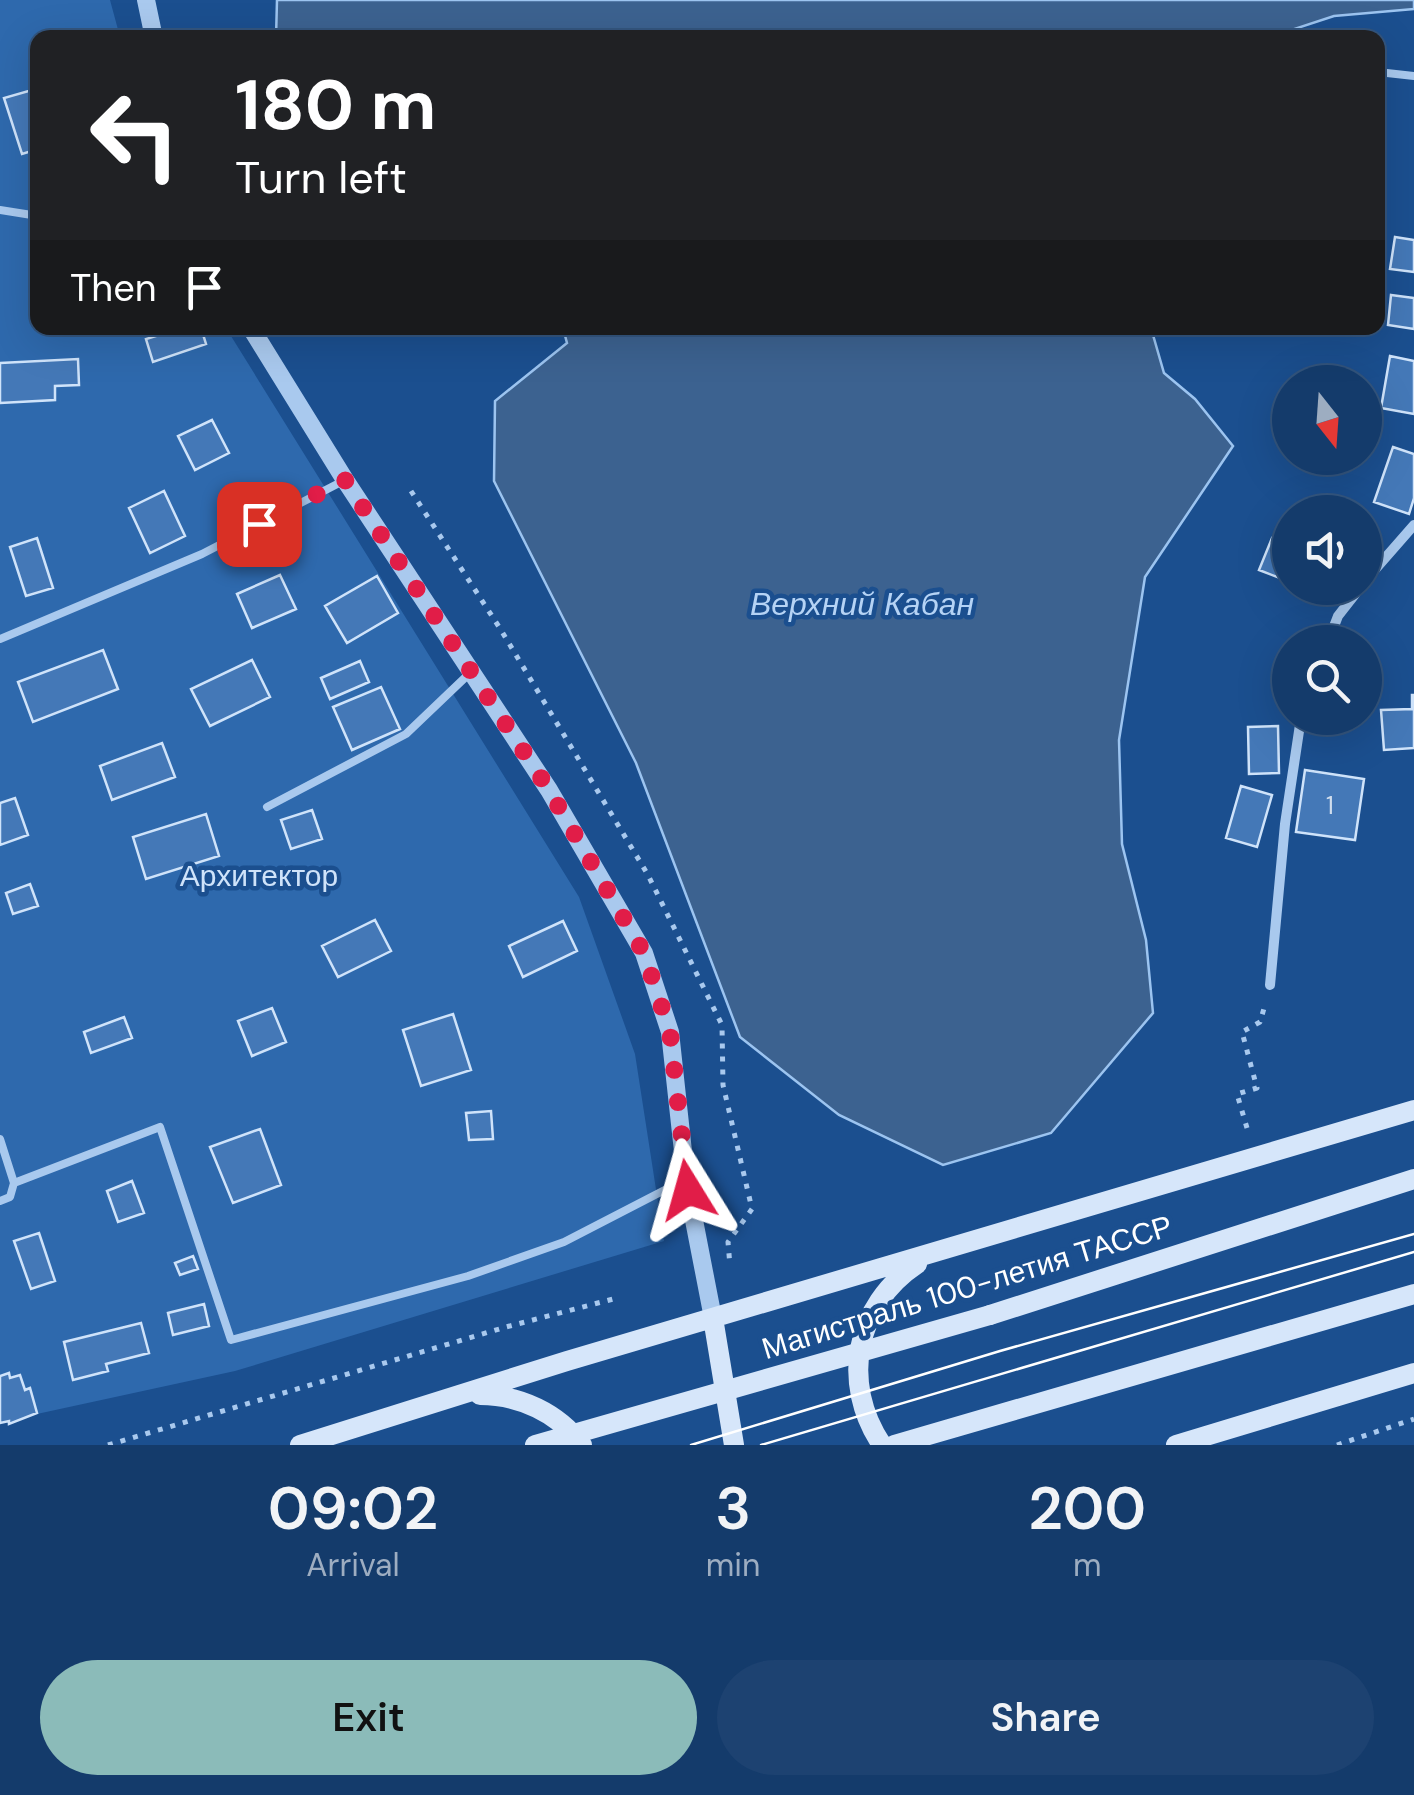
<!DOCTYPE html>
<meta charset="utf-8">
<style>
:root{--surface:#143b6b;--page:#1d4271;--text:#f1f3f6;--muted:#9dadc1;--line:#33557e;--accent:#8bbbb9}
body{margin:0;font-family:"DM Sans",sans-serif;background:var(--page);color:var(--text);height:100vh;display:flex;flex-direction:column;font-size:38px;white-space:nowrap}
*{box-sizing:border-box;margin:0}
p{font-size:32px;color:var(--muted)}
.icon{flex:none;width:55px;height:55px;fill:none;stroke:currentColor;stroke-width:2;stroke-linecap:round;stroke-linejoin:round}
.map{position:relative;height:1445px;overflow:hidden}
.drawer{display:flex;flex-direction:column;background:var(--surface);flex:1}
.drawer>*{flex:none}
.hud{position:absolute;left:30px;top:30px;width:1355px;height:305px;border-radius:20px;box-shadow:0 10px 40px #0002,0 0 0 2px var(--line);background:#202124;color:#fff;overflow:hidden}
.needle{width:65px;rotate:163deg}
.buttons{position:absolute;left:1272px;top:365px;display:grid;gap:20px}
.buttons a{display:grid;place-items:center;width:110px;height:110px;border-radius:50%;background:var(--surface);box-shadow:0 10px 40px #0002,0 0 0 2px var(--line);font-size:50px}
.pin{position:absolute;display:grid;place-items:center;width:85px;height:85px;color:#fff;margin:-42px;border-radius:20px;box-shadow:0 5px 15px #0006}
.me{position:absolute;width:110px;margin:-55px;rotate:352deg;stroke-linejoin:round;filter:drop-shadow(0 0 8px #0008)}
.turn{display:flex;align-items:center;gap:35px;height:210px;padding:0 40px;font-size:45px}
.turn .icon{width:130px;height:130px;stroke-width:2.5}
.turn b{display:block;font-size:70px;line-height:85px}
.then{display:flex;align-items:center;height:95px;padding:0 40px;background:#0003;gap:20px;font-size:38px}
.eta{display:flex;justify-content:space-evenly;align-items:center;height:170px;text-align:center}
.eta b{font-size:60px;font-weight:600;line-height:70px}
.action{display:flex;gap:20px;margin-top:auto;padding:20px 40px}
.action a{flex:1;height:115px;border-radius:60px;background:var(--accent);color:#111;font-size:40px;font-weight:600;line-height:115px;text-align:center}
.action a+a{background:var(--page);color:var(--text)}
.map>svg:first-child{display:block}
</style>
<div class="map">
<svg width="1414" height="1445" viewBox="0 0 1414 1445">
<rect width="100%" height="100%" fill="#1b4f8f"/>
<!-- green -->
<path fill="#2e69ad" d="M0 0H110L120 37 38 38V328H226L579 897 635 1054 664 1241 235 1371 0 1422Z"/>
<!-- water -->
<path fill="#3c6290" stroke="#9cc4f0" stroke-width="2.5" d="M277 0H1414V9L1334 16 1267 38H276Z
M563 328H1151L1164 373 1195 399 1233 446 1145 577 1119 740 1122 844 1146 940 1153 1013 1051 1133 943 1165 839 1115 740 1037 636 763 494 481 495 401 567 343Z"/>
<!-- building -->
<path fill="#4478b7" stroke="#cfe3fa" stroke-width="2.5" d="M32 90 38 106V149L22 154 4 98Z
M1395 237 1414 240V272L1390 269Z
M1391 295 1414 298V329L1388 325Z
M182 328H201L206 344 153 362 146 339Z
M1390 356 1414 361V414L1381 408Z
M78 359 79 385 55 386V400L0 403V363Z
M212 420 229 453 195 470 178 436Z
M1393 447 1414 454V498L1409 514 1374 502Z
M164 491 185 536 150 553 129 508Z
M37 538 53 588 26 596 10 547Z
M1272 538 1290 545V582L1259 570Z
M280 575 296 609 252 628 237 594Z
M377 576 398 613 347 643 325 606Z
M103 650 118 689 33 722 18 682Z
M252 660 270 697 210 726 191 689Z
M360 661 369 682 330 699 321 678Z
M381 687 400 729 352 750 333 707Z
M1412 695H1414V748L1384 750 1381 710 1412 709Z
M1278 726 1279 773 1249 774 1248 727Z
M162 743 175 777 112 800 100 766Z
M1305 770 1364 779 1355 840 1296 832Z
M1241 786 1272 795 1257 847 1226 838Z
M15 798 28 835 0 845V803Z
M312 810 322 839 291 849 281 820Z
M206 814 219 856 146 879 133 837Z
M30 884 38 906 13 914 6 893Z
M375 920 391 951 338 977 322 946Z
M563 921 577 951 523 977 509 946Z
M272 1008 286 1042 252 1056 238 1021Z
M453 1014 471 1070 421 1086 403 1030Z
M124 1017 132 1038 91 1053 84 1032Z
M491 1111 493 1139 469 1140 466 1113Z
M260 1129 281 1185 233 1203 210 1147Z
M132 1181 144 1213 118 1222 107 1191Z
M39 1233 55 1281 31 1289 14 1241Z
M193 1256 198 1269 180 1275 175 1263Z
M204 1304 209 1326 173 1335 168 1313Z
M141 1323 149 1353 106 1364 108 1371 73 1380 64 1342Z
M9 1373 10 1378 20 1375 25 1390 30 1388 37 1413 9 1424V1421L0 1423V1376Z"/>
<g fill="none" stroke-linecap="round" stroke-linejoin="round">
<!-- path -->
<path stroke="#a9c9ee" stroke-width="5" stroke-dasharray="5 8" stroke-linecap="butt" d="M411 491 501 630 648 875 722 1025 723 1085 752 1209 728 1242 730 1266
M1247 1128 1237 1094 1257 1088 1242 1032 1260 1022 1265 1005
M108 1445 506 1327 617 1298
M1337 1445 1414 1419"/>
<!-- service -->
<path stroke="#a9c9ee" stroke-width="8" d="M1378 72 1414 76
M0 210 38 216
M0 639 202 554 345 480
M267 807 406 734 472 671
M0 1139 14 1183 10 1197 0 1201
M14 1183 160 1127 231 1340 468 1276 564 1242 686 1179"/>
<!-- minor -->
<path stroke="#a9c9ee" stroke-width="10" d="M1365 581 1414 525
M1328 642 1338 616 1360 588
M1270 985 1285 824 1301 718"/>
<!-- tertiary -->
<path stroke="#a9c9ee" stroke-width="18" d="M146 0 154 38
M251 328 345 480 549 790 644 953 670 1032 686 1179 713 1318"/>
<!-- secondary -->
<path stroke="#d6e6fa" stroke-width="20" d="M990 1315 1414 1179
M713 1318 734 1445
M480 1395C520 1395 558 1413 582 1445
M300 1445 567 1361 1414 1110
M882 1445C840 1383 855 1305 917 1264
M894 1445 1414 1294
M1176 1445 1414 1373"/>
<!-- tram -->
<path stroke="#fff" stroke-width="2.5" d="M691 1445 1000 1351 1414 1234
M761 1445 1414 1252"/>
<!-- secondary-bridge -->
<path stroke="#d6e6fa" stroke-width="20" d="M535 1445 990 1315"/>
</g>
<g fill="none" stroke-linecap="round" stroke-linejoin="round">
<!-- route -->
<path stroke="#e11d48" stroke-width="18" stroke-dasharray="0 32.4" d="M259 524 345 480 549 790 644 953 670 1032 688 1190"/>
</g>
<g text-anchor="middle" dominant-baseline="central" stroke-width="9" stroke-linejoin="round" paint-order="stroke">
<!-- number labels -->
<g font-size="25" fill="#d0dded">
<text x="1330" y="805">1</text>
</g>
<!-- park labels -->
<g font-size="30" fill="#cfe3fa" stroke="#1b4f8f">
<text x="259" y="875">Архитектор</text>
</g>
<!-- street labels -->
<g font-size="30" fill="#fff" stroke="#1b4f8f">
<text transform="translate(967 1287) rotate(-17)">Магистраль 100-летия ТАССР</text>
</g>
<!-- water labels -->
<g font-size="32" font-style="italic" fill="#b5d3f5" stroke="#1b4f8f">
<text x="862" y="604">Верхний Кабан</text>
</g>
</g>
</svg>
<div class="buttons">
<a><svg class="needle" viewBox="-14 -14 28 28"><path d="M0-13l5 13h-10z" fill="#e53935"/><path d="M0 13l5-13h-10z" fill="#9dadc1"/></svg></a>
<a><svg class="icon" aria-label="sound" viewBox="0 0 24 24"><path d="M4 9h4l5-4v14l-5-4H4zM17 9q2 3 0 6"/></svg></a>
<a><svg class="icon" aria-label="search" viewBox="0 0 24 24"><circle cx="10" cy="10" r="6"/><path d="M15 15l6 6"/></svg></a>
</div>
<div class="pin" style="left:259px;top:524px;background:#d93025"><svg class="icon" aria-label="arrive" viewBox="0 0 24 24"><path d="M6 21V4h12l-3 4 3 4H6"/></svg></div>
<svg class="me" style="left:688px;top:1190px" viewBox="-20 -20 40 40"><path d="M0-17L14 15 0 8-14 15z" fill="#e11d48" stroke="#fff" stroke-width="4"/></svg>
<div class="hud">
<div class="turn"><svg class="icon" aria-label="left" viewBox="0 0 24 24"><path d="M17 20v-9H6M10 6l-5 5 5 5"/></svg><div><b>180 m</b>Turn left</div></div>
<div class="then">Then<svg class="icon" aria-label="arrive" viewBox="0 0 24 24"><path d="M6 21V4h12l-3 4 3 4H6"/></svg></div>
</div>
</div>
<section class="drawer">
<div class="eta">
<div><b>09:02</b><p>Arrival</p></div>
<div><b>3</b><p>min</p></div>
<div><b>200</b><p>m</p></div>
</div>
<div class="action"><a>Exit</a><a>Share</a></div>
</section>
